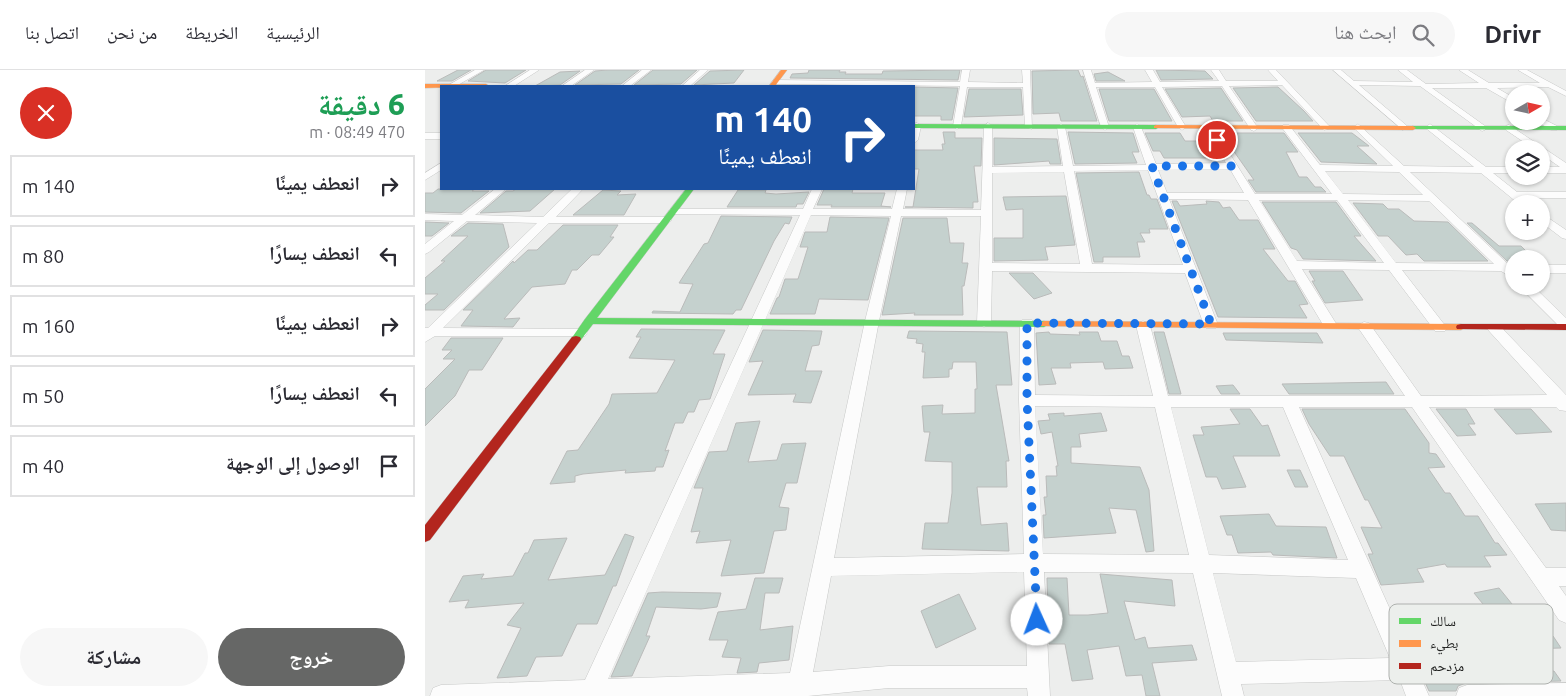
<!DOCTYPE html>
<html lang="ar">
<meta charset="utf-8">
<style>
:root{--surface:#fff;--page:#f7f7f7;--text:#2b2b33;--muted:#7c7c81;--line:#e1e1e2;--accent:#666766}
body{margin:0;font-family:Ubuntu,"Noto Naskh Arabic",sans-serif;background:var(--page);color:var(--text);direction:rtl;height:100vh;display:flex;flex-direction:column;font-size:19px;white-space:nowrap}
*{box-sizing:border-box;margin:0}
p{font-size:16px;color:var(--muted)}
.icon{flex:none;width:28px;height:28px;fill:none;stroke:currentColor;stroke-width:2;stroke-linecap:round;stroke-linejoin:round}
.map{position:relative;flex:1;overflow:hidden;direction:ltr}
.details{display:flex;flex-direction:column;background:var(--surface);width:425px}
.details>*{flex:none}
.top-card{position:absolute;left:15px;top:15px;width:475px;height:105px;border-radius:0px;box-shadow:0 1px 4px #0004;direction:rtl;background:#1a4fa0;color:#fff;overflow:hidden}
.needle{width:32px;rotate:81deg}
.fabs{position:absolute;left:1080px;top:15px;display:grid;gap:10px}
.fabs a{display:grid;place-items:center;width:45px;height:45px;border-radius:50%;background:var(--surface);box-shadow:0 1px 4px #0004;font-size:25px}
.pin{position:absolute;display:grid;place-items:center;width:42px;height:42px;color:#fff;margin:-21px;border:2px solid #fff;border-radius:50%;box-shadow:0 1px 5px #0007}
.me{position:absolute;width:55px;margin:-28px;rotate:358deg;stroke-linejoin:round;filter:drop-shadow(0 0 4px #0008)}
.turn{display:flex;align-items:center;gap:18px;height:105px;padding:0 20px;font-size:22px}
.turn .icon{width:65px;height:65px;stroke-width:2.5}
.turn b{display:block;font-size:35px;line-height:42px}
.round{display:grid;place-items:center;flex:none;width:52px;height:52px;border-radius:26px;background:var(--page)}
.summary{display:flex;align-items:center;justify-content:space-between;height:85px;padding:0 20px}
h1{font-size:30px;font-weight:800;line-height:38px;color:#1e9e55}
.button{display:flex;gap:10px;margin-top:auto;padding:10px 20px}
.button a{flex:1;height:58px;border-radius:30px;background:var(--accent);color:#fff;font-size:20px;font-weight:800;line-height:58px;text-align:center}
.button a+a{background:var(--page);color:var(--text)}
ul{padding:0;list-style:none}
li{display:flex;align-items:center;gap:15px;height:62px;margin:0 10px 8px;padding:0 10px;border:2px solid var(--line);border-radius:0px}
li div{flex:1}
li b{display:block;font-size:19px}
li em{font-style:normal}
header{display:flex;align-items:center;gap:30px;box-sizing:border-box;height:70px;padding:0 25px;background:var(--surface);border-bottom:1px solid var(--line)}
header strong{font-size:24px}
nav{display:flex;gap:28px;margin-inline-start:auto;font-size:18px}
.search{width:350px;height:45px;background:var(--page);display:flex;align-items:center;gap:12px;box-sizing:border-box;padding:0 18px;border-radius:28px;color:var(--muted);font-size:19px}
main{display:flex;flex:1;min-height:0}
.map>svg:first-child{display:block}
</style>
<header>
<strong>Drivr</strong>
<div class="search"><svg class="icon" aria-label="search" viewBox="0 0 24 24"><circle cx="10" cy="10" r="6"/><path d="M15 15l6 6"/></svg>ابحث هنا</div>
<nav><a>الرئيسية</a><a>الخريطة</a><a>من نحن</a><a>اتصل بنا</a></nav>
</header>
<main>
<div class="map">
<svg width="1141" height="626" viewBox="0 0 1141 626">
<rect width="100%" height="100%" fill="#edeeed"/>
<!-- building -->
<path fill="#c5d1ce" stroke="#babbba" d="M33 0H46L27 11H12Z
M61 0H101L80 13 43 11Z
M183 0H214L196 14 150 15 170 1Z
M228 0H272L256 14 209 15Z
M319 0 309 13 269 15 285 1Z
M384 0H415L414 2H421L420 4H457L458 1 535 0 533 10 365 8 367 4 383 3Z
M653 0 656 7 658 6 672 51H636L634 43 608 44 607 1Z
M731 0 780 1 788 9 736 10Z
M155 1 135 15 110 16 135 2Z
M683 2 700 11H671L669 4Z
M489 17 533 18 527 50H516V46H489Z
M853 17 879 41 888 51H831L808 18Z
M796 18 818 51H788L785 46 757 47 740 19Z
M544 19H596L598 45 539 47Z
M674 19H729L747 51H684Z
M518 62H530V68H557L556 96H549L553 132H548V138L480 137H488L494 99H489V80H518L517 74H520Z
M643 62 708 63 714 82H707L712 93 650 94Z
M720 63H755L760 71H772L781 88H739L735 81H728Z
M796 63H859L873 82H861L874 107H882L890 117H896L901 122H831L823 110H829Z
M873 63H927L944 76H932L952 94 896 92Z
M569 68 632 69 636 94H625L624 91 569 95Z
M714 102 722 125H724L726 129H732L743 159H724L725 163H715L720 172H712L715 187H678V192H669L651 103Z
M13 119H50L47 121H64L36 143 0 142V123H8Z
M91 119H130L105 141 55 143 81 121H88Z
M399 119H428L427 123H460L456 136 466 137H406L407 135H392Z
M178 120 196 121 192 125 211 124 199 145H148Z
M313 120H341L340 123 351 124 384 122 378 134H372L371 137H302Z
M641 126 650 175 620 177 623 190 569 191V168H598V139L581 140 578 127Z
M747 131H752L755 136 782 134 781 131 794 132 798 138 805 137 814 150H833L850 179H838L863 211H870L883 234 874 235 882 248 793 247Z
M837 132H911L936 166H929L951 191 878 189 872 180 866 178Z
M928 133 958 134 963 139H974L989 151 1023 152 1063 191H999L992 184 981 185 963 166H953Z
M296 146 367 147 364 154 360 153 349 171 316 240H311L308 244 227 243 228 241 255 242 268 214 254 213 279 174 283 173Z
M405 147 464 148 443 230 394 229 390 244H345L352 228 354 227 360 209H373L383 177H375L380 162H402Z
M478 148H522L525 173H539L537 193H543L539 216H537L538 245H489L490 243 457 245Z
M0 152 24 153 7 166H0Z
M43 153 78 154 84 177 19 240H0V235L13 224H0V208L20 191H16L43 166H26Z
M1042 153H1047L1074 176H1096L1109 189H1084L1086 191H1082Z
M138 155H193L185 167H189L174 185H167L152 200H147L140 214 107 217 79 249 95 248 88 257 36 256 48 240H38L88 191 89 193 103 180H112Z
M884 201H918L938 230 900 233 887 211H890Z
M584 203H608L627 223 609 229Z
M216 259 300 260 288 284H300L285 329 274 330 269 342H263L258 353H250L240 381 244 380 238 397H231L230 401 200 403 201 400 158 404 150 406V412L125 414 142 381 153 380 184 334 187 324 232 323 250 290 204 288 216 267H211Z
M338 260 397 261 394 275 387 276 380 301H397L386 333 368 332 371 324 323 325 338 291 324 292Z
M484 261 582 262 587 315H571L584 391H581L582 417H552L556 455 582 453 584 481 497 479 500 453H523L527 423V392L500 391 505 362H499L497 336 518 335 517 344 550 343V319H552L551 292H528L527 299H524V307L498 308 500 282H497L498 274 491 273 492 269 482 268Z
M624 262 625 264 655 265 654 262H673L676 271H692L697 286H704L708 298 680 299 678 292 645 293 646 298H626L631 314 614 315 611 263Z
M729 262H739L756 324H744Z
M798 263H892L898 273 801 270Z
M26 268H78L57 300H44L30 326 0 356V319L30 289H18L27 280H17Z
M961 312 969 324H864L857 314Z
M808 315 815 324H796L791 316Z
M805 339H825L837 356 843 355 855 386H808L821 417 797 419 792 407H781L768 365H779L776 357 815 354Z
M877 339H980L1004 373V383L1011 384 1020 397 1003 398 1020 423H1025L1040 446H1053L1070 473H1073L1082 485 1059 486 1066 497H1022L1020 494 992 499 999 512 956 515 943 484H948L936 457 957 458 943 430H940L919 386H905L884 354Z
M1011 339H1041L1050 354H1043L1051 365 1032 366Z
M1069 339H1106L1127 362 1091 364Z
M639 343V346L676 343 682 361 654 364 656 377H646V393L715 397 724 420 729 481 721 482 711 440 684 438 691 463 619 468 618 445H621L619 427H622L621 406H632L631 396H633L627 362 616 364 613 351 625 350 623 344Z
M335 351 323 392 352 390 357 374 381 373 372 413H361L354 437 364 438 361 460 349 461 339 503 296 506 306 470 271 473 275 461 266 462 278 418H269L284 382 302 381 311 353Z
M862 400H875L883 417H870Z
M1141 433V461L1126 460 1110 434Z
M844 444 851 456 901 457 912 488 848 485 846 482 813 483 807 465H802L795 446Z
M200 464 209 467 191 516H188L172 554H152L137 586 111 587 102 606 72 608 96 558 82 555 99 533 40 538 44 530 24 532 38 506 59 504 56 509 88 506 100 483H103L109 470 142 468 123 510 180 505Z
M675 504 747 510 750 536 699 531 710 570 720 567 723 578 767 575 772 590 727 593 735 626H721L717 605 701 606 694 576 662 580 668 609 647 611 640 574H624L622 508H642L644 545H663L683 543Z
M330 508H358L354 523H340L335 560 368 556 364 590 334 593 332 602 312 603 316 588 297 587 303 570H284L293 542 321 539Z
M1074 518 1113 566H1128L1136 578 1064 580 1080 604 1053 606 1057 613H1041L1033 616 1031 621H1004L995 601H1014L1003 576H992L986 564 1015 563 1005 548 1027 545 1034 557 1062 555 1060 551 1071 550 1049 523Z
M237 522 296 523 292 537 276 539 231 537 221 566H225L207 606 186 607 223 523Z
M534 524 551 559 511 578 496 541Z
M1129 601 1136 611 1095 612 1091 606Z"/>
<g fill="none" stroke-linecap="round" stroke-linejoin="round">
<!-- street casing -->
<g stroke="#c7c8c7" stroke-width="1">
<path id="street" d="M50 0H59L31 16H22Z
M105 0H114L89 16H80Z
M160 0H169L146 16H137Z
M217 0H226L205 16H197Z
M275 0H283L265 16H257Z
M537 0H545L543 12 598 13 597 0H605L607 59 600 57 598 17H542L536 56 532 59 528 56 535 16 350 14 346 12 350 10 535 12Z
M658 0H666L670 13 727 12 720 0H728L735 12 794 11 786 0H794L801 11H853L843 0H851L906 58 899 60 857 15 804 16 833 58 829 61 826 60 797 16 737 17 761 57 757 60 753 57 730 17H671L684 57 680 60 676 57Z
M908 0H916L929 11 988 12 973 0H982L1001 14 1054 13 1034 0H1043L1064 13H1115L1093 0H1102L1141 21V26L1123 17 1072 18 1089 28V34L1061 18H1007L1060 56V60L1057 61 995 16 934 15 981 55 982 57 978 60Z
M1116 48 1132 56V60H1126L1113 52 1116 51Z
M492 53 496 56 493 70 489 73V54Z
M563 53 567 56V97L638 96 632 57 636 54 640 57 648 96 721 95 708 57 712 54 716 57 731 94 801 93 780 57 784 54 788 57 830 124H907L858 59V55H864L895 95 968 96 930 59 929 57 933 54 979 96 1049 97 1002 59 1001 57 1005 54 1061 97H1089V103H1068L1092 122H1141V128H1100L1106 134H1094L1056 103 985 102 1083 194H1089V204L1084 206 1076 201 977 200 1022 258 1020 261H1010L964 200 877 199 912 255 910 258H900L823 130 744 129 793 255 791 258H781L779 255 760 203 567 201 566 253 559 257 552 253 556 146H476L454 251 409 488 599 484 594 330 595 253 597 250H607L609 253 610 325 728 326 711 255 718 251 725 255 743 326H980L932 256 939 252 944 253 996 326 1122 325 1064 261 1062 258 1064 255H1074L1141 325V341L1134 340 1131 337H1004L1121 498H1141V516H1134L1141 526V553L1134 550 987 337H874L1004 626H981L975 610 816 614 819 626H797L768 503 619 502 625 626H603L602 618H464L383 626H5L8 618 16 615 160 610 375 145 249 144 245 143 244 141 245 139H378L387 119H397L388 139H467L472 119H482L478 139 556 140 559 56ZM805 99 819 123H742L733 100ZM723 100 758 195 667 194 649 101ZM900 101 974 102 998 125 918 124ZM639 102 655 194 567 193V103ZM834 130H912L959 193 872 191ZM923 130 1004 131 1069 194 971 193ZM386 145 466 146 440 251 365 603 183 609ZM610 336 730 337 764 485 618 484ZM746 337H858L923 490 784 485ZM599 502 602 596H464L388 602 406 506ZM788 503 931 508 965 588 811 592Z
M1084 55 1141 93V103H1116V97H1135L1116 84V79H1109L1081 60V56Z
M0 63H16V69H0Z
M16 93V100L0 110V103Z
M70 119H81L50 145 118 147 147 119H158L131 147H242L247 150 242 153H124L18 258 155 259 160 260 162 263 160 266H10L0 272V258H3L112 153 42 151 4 182 0 184V174L29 151 0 150V144L37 145Z
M1116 143 1141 160V169L1137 168 1116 152Z
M1116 195H1141V203H1116Z
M1094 216H1108L1141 248V259L1136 258Z
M1141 613V626H1031L1034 618 1042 615Z"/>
</g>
<!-- fast casing -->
<g stroke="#c7c8c7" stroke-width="1">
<path id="fast" d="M489 54 731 55 734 57 731 59 489 58Z
M988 56H1141V60L986 59 985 58Z
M261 119H269L172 248 619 251 624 254 619 257 168 254 155 271H147L146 269 160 249Z"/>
</g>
<!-- slow casing -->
<g stroke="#c7c8c7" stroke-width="1">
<path id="slow" d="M356 0H362L350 16H344Z
M0 14H61L64 16 0 18Z
M731 55 988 56 991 58 988 60 729 58V56Z
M619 251 1036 254 1041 257 1036 260 615 256 614 254Z"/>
</g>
<!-- jam casing -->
<g stroke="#c7c8c7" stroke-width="1">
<path id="jam" d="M1036 254H1141V260L1032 259 1031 257 1032 255Z
M151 266 155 267 156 269 155 271 5 470 0 472V455L147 267Z"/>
</g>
<!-- street -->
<use href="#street" fill="#fcfcfc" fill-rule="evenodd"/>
<!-- fast -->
<use href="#fast" fill="#63d668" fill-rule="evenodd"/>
<!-- slow -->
<use href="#slow" fill="#ff974d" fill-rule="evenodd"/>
<!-- jam -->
<use href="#jam" fill="#b3261e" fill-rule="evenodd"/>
</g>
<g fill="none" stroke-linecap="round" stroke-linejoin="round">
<!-- route -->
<path stroke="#1a73e8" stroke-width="9" stroke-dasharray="0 16.2" d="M612 550 602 330V253L786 254 727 96H807L792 70"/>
</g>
<!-- legend -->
<rect x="964" y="534" width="164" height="80" rx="8" fill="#ecefec" stroke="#aeb1ae" stroke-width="1"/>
<rect x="974" y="548" width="22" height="6" fill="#63d668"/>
<rect x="974" y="570" width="22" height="7" fill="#ff974d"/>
<rect x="974" y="593" width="22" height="6" fill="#b3261e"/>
<g font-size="14" fill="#1e1f1e">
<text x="1005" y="556">سالك</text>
<text x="1005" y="578">بطيء</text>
<text x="1005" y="601">مزدحم</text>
</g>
</svg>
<div class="fabs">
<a><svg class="needle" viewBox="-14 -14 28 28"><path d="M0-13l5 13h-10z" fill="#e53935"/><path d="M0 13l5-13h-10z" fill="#7c7c81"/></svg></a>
<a><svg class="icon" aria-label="layers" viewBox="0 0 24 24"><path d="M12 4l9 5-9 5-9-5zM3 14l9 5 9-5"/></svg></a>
<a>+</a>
<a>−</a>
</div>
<div class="pin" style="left:792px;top:70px;background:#d93025"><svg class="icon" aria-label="arrive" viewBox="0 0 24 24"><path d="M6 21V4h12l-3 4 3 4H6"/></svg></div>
<svg class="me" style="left:612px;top:550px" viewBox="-20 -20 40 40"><circle r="19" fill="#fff"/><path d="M0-13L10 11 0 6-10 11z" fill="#1a73e8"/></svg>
<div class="top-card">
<div class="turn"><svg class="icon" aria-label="right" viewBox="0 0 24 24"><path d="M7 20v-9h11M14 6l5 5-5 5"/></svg><div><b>140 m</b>انعطف يمينًا</div></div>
</div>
</div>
<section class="details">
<div class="summary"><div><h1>6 دقيقة</h1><p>470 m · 08:49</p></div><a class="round" style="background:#d93025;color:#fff"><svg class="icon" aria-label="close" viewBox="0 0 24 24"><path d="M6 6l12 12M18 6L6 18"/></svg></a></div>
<ul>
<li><svg class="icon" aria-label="right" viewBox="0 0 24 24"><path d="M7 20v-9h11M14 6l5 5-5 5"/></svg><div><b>انعطف يمينًا</b></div><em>140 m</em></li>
<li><svg class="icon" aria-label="left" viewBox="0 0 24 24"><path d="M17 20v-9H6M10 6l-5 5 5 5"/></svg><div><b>انعطف يسارًا</b></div><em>80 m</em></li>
<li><svg class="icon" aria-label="right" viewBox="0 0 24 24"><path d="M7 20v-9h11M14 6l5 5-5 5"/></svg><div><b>انعطف يمينًا</b></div><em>160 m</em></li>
<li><svg class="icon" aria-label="left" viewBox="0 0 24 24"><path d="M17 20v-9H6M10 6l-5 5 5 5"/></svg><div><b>انعطف يسارًا</b></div><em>50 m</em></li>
<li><svg class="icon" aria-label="arrive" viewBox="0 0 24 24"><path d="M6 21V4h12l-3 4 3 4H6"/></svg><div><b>الوصول إلى الوجهة</b></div><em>40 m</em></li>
</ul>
<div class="button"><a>خروج</a><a>مشاركة</a></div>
</section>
</main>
